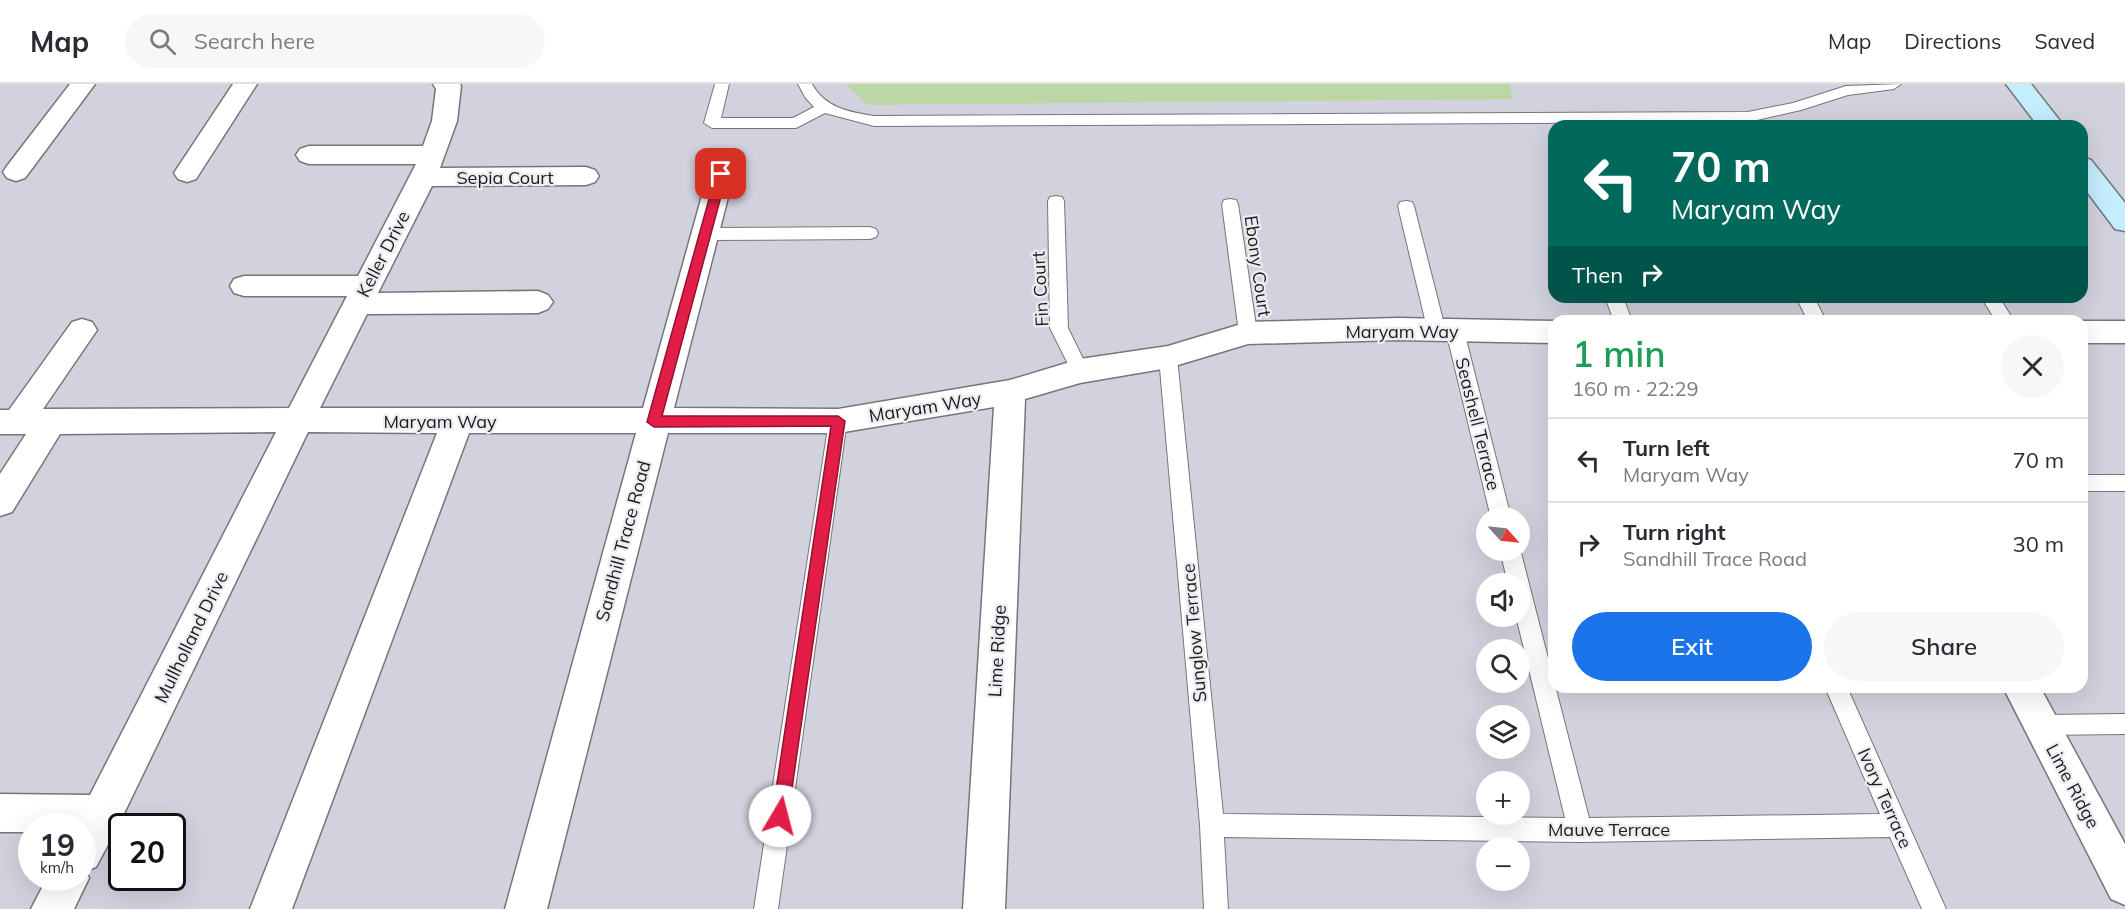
<!DOCTYPE html>
<meta charset="utf-8">
<style>
:root{--surface:#fff;--page:#f7f7f7;--text:#2b2b33;--muted:#7c7c81;--line:#e1e1e2;--accent:#1a73e8}
body{margin:0;font-family:Mulish,sans-serif;background:var(--page);color:var(--text);height:100vh;display:flex;flex-direction:column;font-size:22px;white-space:nowrap}
*{box-sizing:border-box;margin:0}
p{font-size:20px;color:var(--muted)}
.icon{flex:none;width:33px;height:33px;fill:none;stroke:currentColor;stroke-width:2;stroke-linecap:round;stroke-linejoin:round}
.map{position:relative;flex:1;overflow:hidden}
.side{position:absolute;left:1548px;top:231px;width:540px;height:378px;display:flex;flex-direction:column;background:var(--surface);border-radius:18px;box-shadow:0 6px 24px #0002}
.side>*{flex:none}
.guide{position:absolute;left:1548px;top:36px;width:540px;height:183px;border-radius:18px;box-shadow:0 6px 24px #0002;background:#00695c;color:#fff;overflow:hidden}
.needle{width:39px;rotate:117deg}
.buttons{position:absolute;left:1476px;top:423px;display:grid;gap:12px}
.buttons a{display:grid;place-items:center;width:54px;height:54px;border-radius:50%;background:var(--surface);box-shadow:0 6px 24px #0002;font-size:30px}
.speed{position:absolute;left:18px;top:729px;display:flex;gap:12px;font-size:30px;font-weight:700;text-align:center}
.speed>*{display:grid;place-content:center;width:78px;height:78px;border-radius:50%;background:var(--surface);box-shadow:0 6px 24px #0002;line-height:1}
.speed small{font-size:15px;font-weight:400}
.speed .limit{border:3px solid #111;border-radius:9px;background:#fff;color:#111}
.pin{position:absolute;display:grid;place-items:center;width:51px;height:51px;color:#fff;margin:-26px;border-radius:12px;box-shadow:0 3px 9px #0006}
.me{position:absolute;width:66px;margin:-33px;rotate:8deg;stroke-linejoin:round;filter:drop-shadow(0 0 4px #0008)}
.turn{display:flex;align-items:center;gap:21px;height:126px;padding:0 24px;font-size:27px}
.turn .icon{width:78px;height:78px;stroke-width:2.5}
.turn b{display:block;font-size:42px;line-height:51px}
.then{display:flex;align-items:center;height:57px;padding:0 24px;background:#0003;gap:12px;font-size:22px}
.round{display:grid;place-items:center;flex:none;width:63px;height:63px;border-radius:32px;background:var(--page)}
.headline{display:flex;align-items:center;justify-content:space-between;height:102px;padding:0 24px}
h1{font-size:36px;font-weight:600;line-height:45px;color:#1e9e55}
.cta{display:flex;gap:12px;margin-top:auto;padding:12px 24px}
.cta a{flex:1;height:69px;border-radius:36px;background:var(--accent);color:#fff;font-size:24px;font-weight:600;line-height:69px;text-align:center}
.cta a+a{background:var(--page);color:var(--text)}
ul{padding:0;list-style:none}
li{display:flex;align-items:center;gap:18px;height:84px;padding:0 24px;border-top:2px solid var(--line)}
li div{flex:1}
li b{display:block;font-size:22px}
li em{font-style:normal}
header{display:flex;align-items:center;gap:36px;box-sizing:border-box;height:84px;padding:0 30px;background:var(--surface);border-bottom:2px solid var(--line)}
header strong{font-size:28px}
nav{display:flex;gap:33px;margin-inline-start:auto;font-size:21px}
.search{width:420px;height:54px;background:var(--page);display:flex;align-items:center;gap:15px;box-sizing:border-box;padding:0 21px;border-radius:33px;color:var(--muted);font-size:22px}
.map>svg:first-child{display:block}
</style>
<header>
<strong>Map</strong>
<div class="search"><svg class="icon" aria-label="search" viewBox="0 0 24 24"><circle cx="10" cy="10" r="6"/><path d="M15 15l6 6"/></svg>Search here</div>
<nav><a>Map</a><a>Directions</a><a>Saved</a></nav>
</header>
<div class="map">
<svg width="2125" height="825" viewBox="0 0 2125 825">
<rect width="100%" height="100%" fill="#dfdfe4"/>
<!-- built -->
<path fill="#d2d2de" fill-rule="evenodd" d="M0 0H2125V825H0ZM1554 42H2082V213H1554ZM1554 237H2082V603H1554ZM1486 434H1520V466H1486ZM1486 500H1520V532H1486ZM1486 566H1520V598H1486ZM1486 632H1520V664H1486ZM1486 698H1520V730H1486ZM32 742H82V794H32ZM122 742H172V794H122ZM1486 764H1520V796H1486Z"/>
<!-- green -->
<path fill="#bad7a4" d="M845 0H1510L1512 15 868 21Z"/>
<g fill="none" stroke-linecap="round" stroke-linejoin="round">
<!-- service casing -->
<g stroke="#76767a" stroke-width="2">
<path id="service" d="M715 0H729L721 34H793L814 23 805 13 798 0H812C825 24 849 28 874 32L1748 28 1793 19 1846 2 1901 0 1894 5 1848 11 1801 26 1748 38 874 42 825 29 796 44H712L704 39Z
M1056 112 1062 113 1064 117 1068 244 1089 287 1086 292 1080 294 1074 292 1050 244 1048 117 1050 113Z
M1230 115 1236 116 1238 120 1257 249 1254 254 1248 255 1242 254 1239 249 1222 120 1224 116Z
M1406 117 1412 118 1414 122 1446 248 1443 253 1437 254 1431 253 1428 248 1398 122 1400 118Z
M870 143 876 145 878 149 876 153 870 155 705 156 699 154 697 150 699 146 705 144Z
M1605 213H1623L1632 237H1614Z
M1796 213H1814L1826 237H1808Z
M1981 213H1999L2014 237H1996Z
M1455 241 1461 242 1464 247 1511 434H1491L1446 247 1449 242Z
M1168 266 1174 268 1177 273 1223 730 1565 734 1516 532H1520V500H1508L1500 466 1520 465 1589 734 1880 730 1825 603H1847L1946 825H1922L1890 753 1580 758 1224 753 1228 825H1204L1200 741 1159 273 1162 268Z
M838 330 845 332 847 337 778 825H754L829 337 831 332Z
M2082 391H2125V407H2082Z
M2125 630V650L2042 651 2034 648 2031 641 2034 634 2042 631Z"/>
</g>
<!-- minor casing -->
<g stroke="#76767a" stroke-width="3">
<path id="minor" d="M70 0H95L25 94 16 97 7 94 3 88 7 82Z
M233 0H257L196 95 187 98 178 95 174 89Z
M433 0H460L461 2 457 37 440 84 586 83 595 86 599 92 595 98 586 101 432 102 378 209 538 207 548 211 553 218 548 225 538 229 367 230 320 324H643L708 90 712 84 721 81 730 84 734 90 674 324 838 325 1010 296 1080 275 1168 262 1248 238 1398 234 1554 237V259L1398 256 1248 260 1168 284 1080 299 1025 315 1005 825H963L994 323 838 349H668L547 825H505L636 349H469L292 825H250L437 349 308 348 117 744 96 783 86 787 89 794 74 825H31L47 794H82V742H32V748H0V710L90 711 276 348 60 350 12 428 0 432V390L26 350H0V326H9L72 238 82 235 92 238 97 246 43 325 289 324 347 212H244L234 209 230 202 234 195 244 192H358L416 80H309L300 77 296 71 300 65 309 62H423L432 37 436 5Z
M2082 237H2125V259H2082Z
M2003 603H2040L2125 760V821L2111 815Z"/>
</g>
<!-- secondary casing -->
<g stroke="#76767a" stroke-width="3">
<path id="secondary" d="M2006 0H2031L2064 42H2038Z
M2082 73 2091 76 2125 119V147L2115 145 2082 101Z"/>
</g>
<!-- service -->
<use href="#service" fill="#fff" fill-rule="evenodd"/>
<!-- minor -->
<use href="#minor" fill="#fff" fill-rule="evenodd"/>
<!-- secondary -->
<use href="#secondary" fill="#c4edfd" fill-rule="evenodd"/>
</g>
<!-- route -->
<path fill="#e11d48" stroke="#92132f" stroke-width="1.5" d="M721 86 727 90 662 332H838L845 337 788 732 785 738 780 740 774 738 772 732 831 342 654 343 647 338 716 90Z"/>
<g text-anchor="middle" dominant-baseline="central" stroke-width="4.5" stroke-linejoin="round" paint-order="stroke">
<!-- street labels -->
<g font-size="18" fill="#1c1c1e" stroke="#ecedf1">
<text x="505" y="93">Sepia Court</text>
<text transform="translate(383 170) rotate(-63)">Keller Drive</text>
<text transform="translate(1258 182) rotate(82)">Ebony Court</text>
<text transform="translate(1040 205) rotate(-93)">Fin Court</text>
<text x="1402" y="247">Maryam Way</text>
<text transform="translate(925 323) rotate(-9)">Maryam Way</text>
<text x="440" y="337">Maryam Way</text>
<text transform="translate(1478 340) rotate(76)">Seashell Terrace</text>
<text transform="translate(623 457) rotate(-75)">Sandhill Trace Road</text>
<text transform="translate(1194 549) rotate(-95)">Sunglow Terrace</text>
<text transform="translate(191 553) rotate(-64)">Mullholland Drive</text>
<text transform="translate(997 567) rotate(-87)">Lime Ridge</text>
<text transform="translate(2073 702) rotate(62)">Lime Ridge</text>
<text transform="translate(1885 714) rotate(66)">Ivory Terrace</text>
<text x="1609" y="745">Mauve Terrace</text>
</g>
</g>
</svg>
<div class="buttons">
<a><svg class="needle" viewBox="-14 -14 28 28"><path d="M0-13l5 13h-10z" fill="#e53935"/><path d="M0 13l5-13h-10z" fill="#7c7c81"/></svg></a>
<a><svg class="icon" aria-label="sound" viewBox="0 0 24 24"><path d="M4 9h4l5-4v14l-5-4H4zM17 9q2 3 0 6"/></svg></a>
<a><svg class="icon" aria-label="search" viewBox="0 0 24 24"><circle cx="10" cy="10" r="6"/><path d="M15 15l6 6"/></svg></a>
<a><svg class="icon" aria-label="layers" viewBox="0 0 24 24"><path d="M12 4l9 5-9 5-9-5zM3 14l9 5 9-5"/></svg></a>
<a>+</a>
<a>−</a>
</div>
<div class="speed"><div>19<small>km/h</small></div><div class="limit">20</div></div>
<div class="pin" style="left:721px;top:90px;background:#d93025"><svg class="icon" aria-label="arrive" viewBox="0 0 24 24"><path d="M6 21V4h12l-3 4 3 4H6"/></svg></div>
<svg class="me" style="left:780px;top:732px" viewBox="-20 -20 40 40"><circle r="19" fill="#fff"/><path d="M0-13L10 11 0 6-10 11z" fill="#e11d48"/></svg>
<div class="guide">
<div class="turn"><svg class="icon" aria-label="left" viewBox="0 0 24 24"><path d="M17 20v-9H6M10 6l-5 5 5 5"/></svg><div><b>70 m</b>Maryam Way</div></div>
<div class="then">Then<svg class="icon" aria-label="right" viewBox="0 0 24 24"><path d="M7 20v-9h11M14 6l5 5-5 5"/></svg></div>
</div>
<section class="side">
<div class="headline"><div><h1>1 min</h1><p>160 m · 22:29</p></div><a class="round"><svg class="icon" aria-label="close" viewBox="0 0 24 24"><path d="M6 6l12 12M18 6L6 18"/></svg></a></div>
<ul>
<li><svg class="icon" aria-label="left" viewBox="0 0 24 24"><path d="M17 20v-9H6M10 6l-5 5 5 5"/></svg><div><b>Turn left</b><p>Maryam Way</p></div><em>70 m</em></li>
<li><svg class="icon" aria-label="right" viewBox="0 0 24 24"><path d="M7 20v-9h11M14 6l5 5-5 5"/></svg><div><b>Turn right</b><p>Sandhill Trace Road</p></div><em>30 m</em></li>
</ul>
<div class="cta"><a>Exit</a><a>Share</a></div>
</section>
</div>
